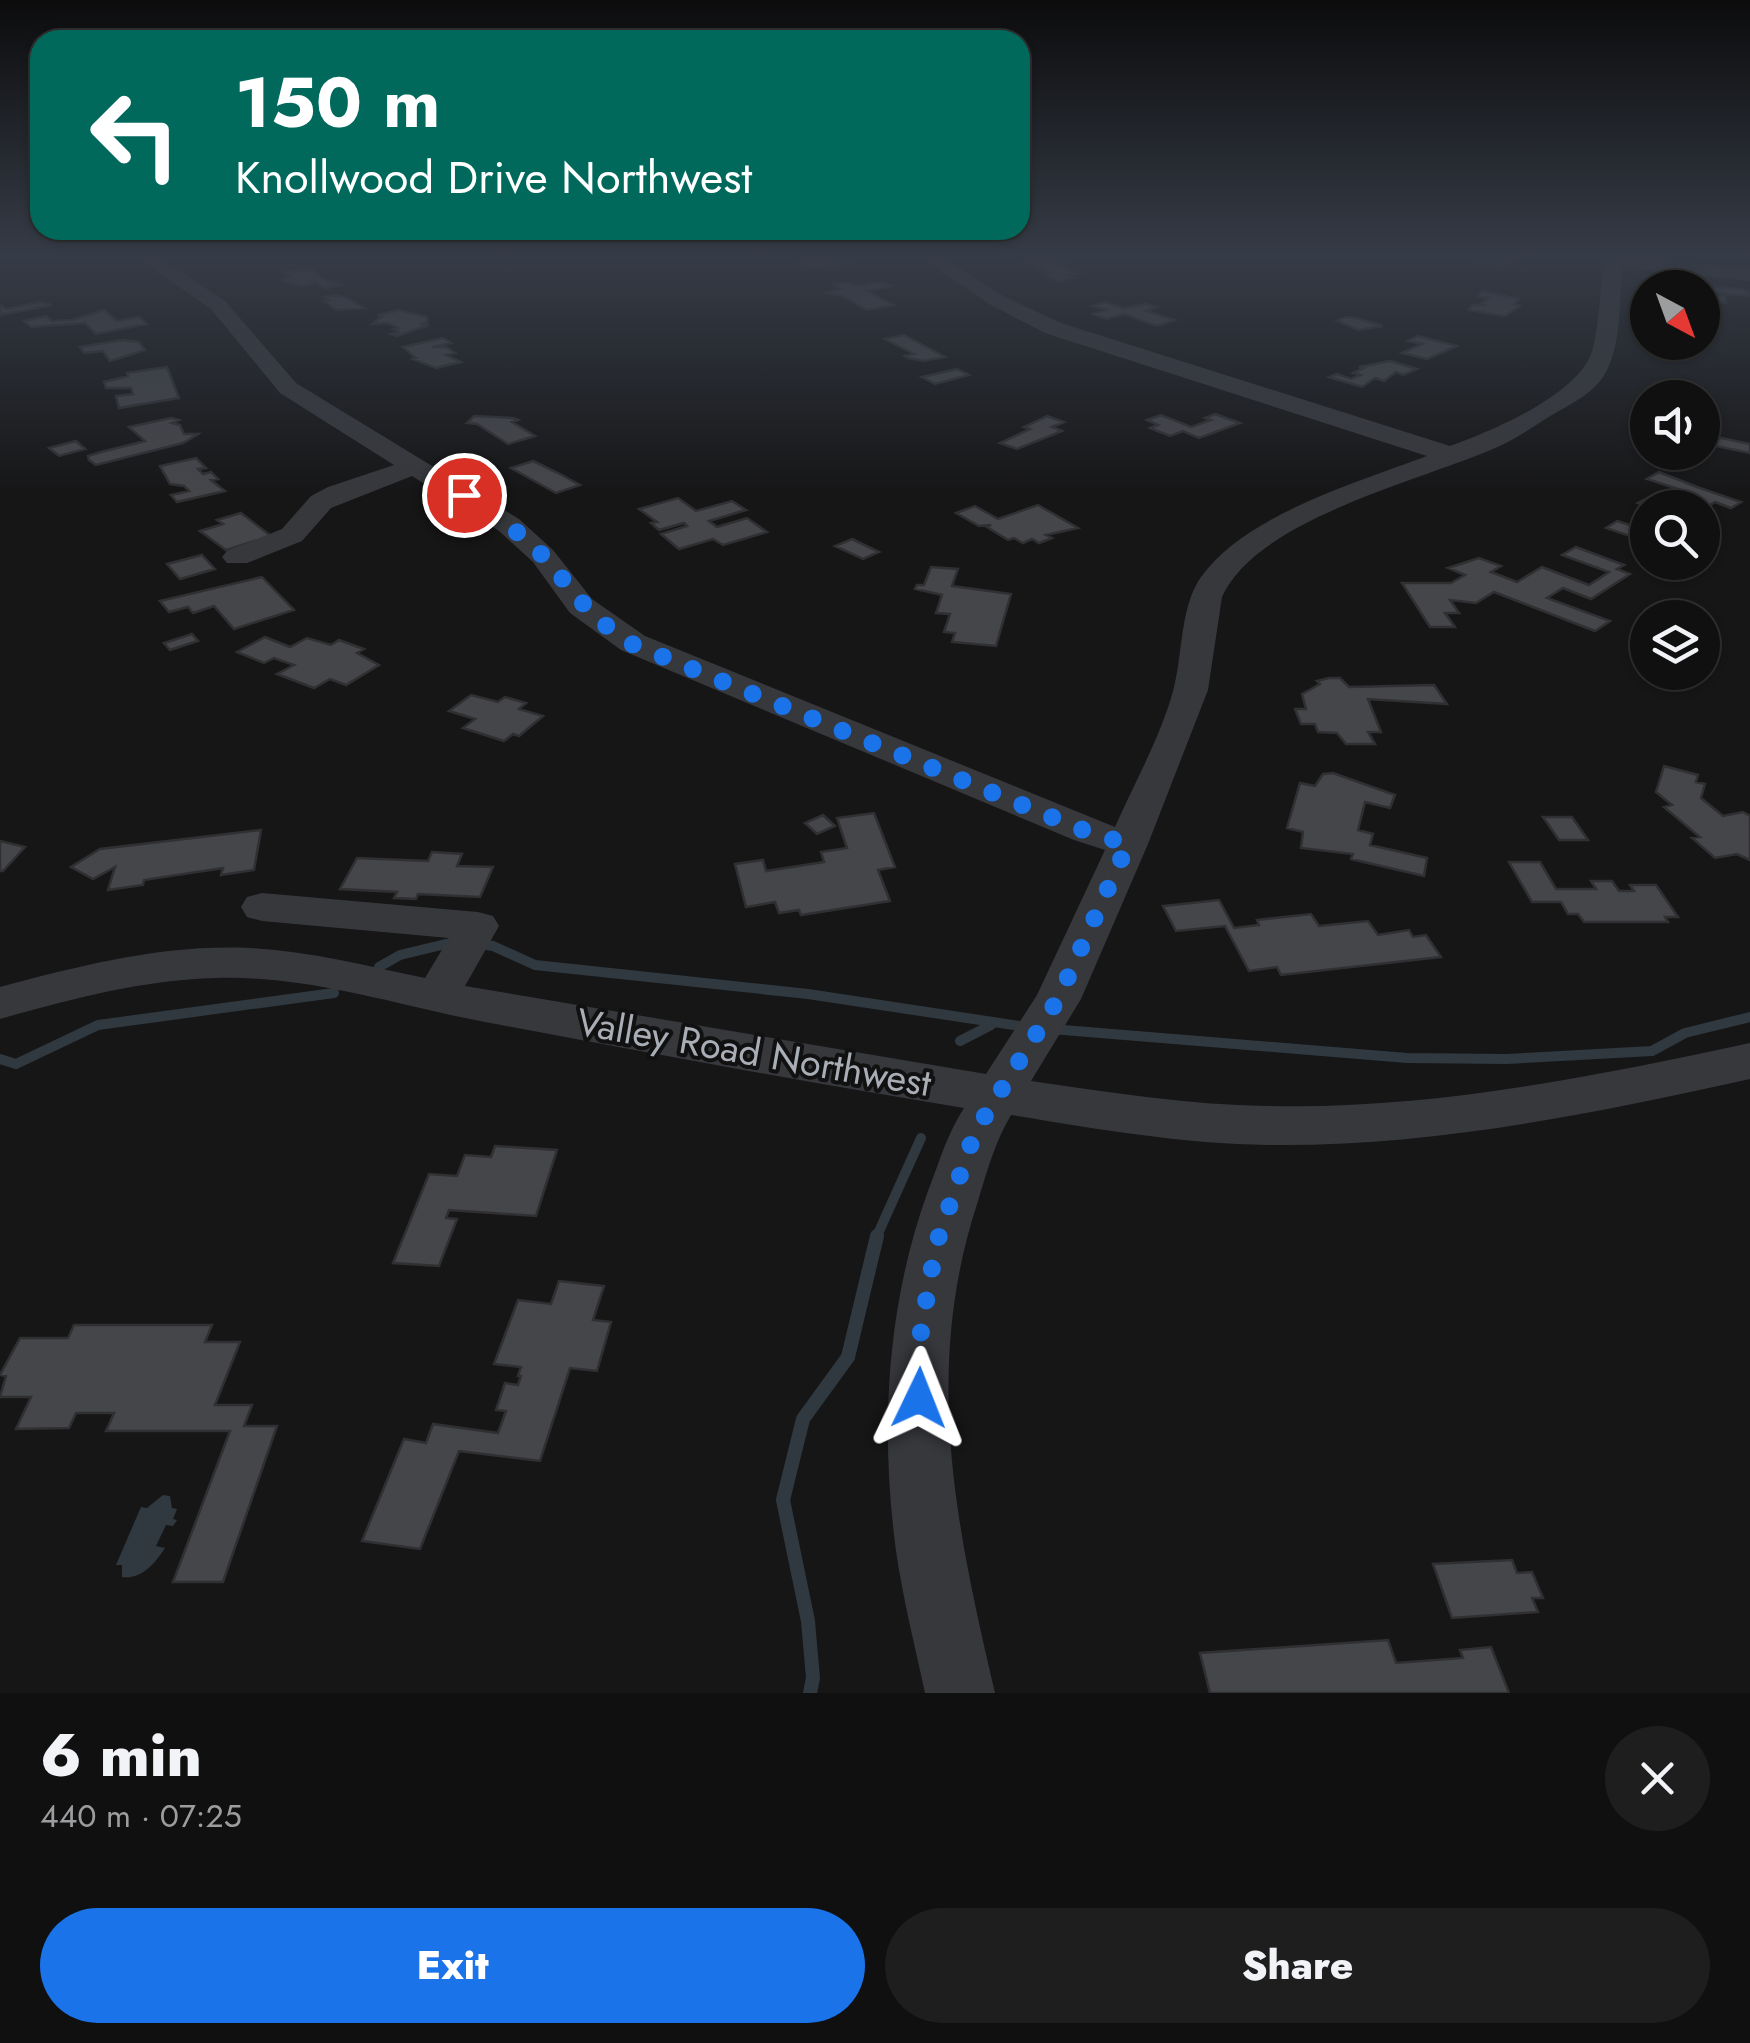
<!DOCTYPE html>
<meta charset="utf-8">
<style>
:root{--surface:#101011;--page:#1e1e1f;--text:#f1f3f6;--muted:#9c9d9f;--line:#303031;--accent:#1a73e8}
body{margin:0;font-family:Jost,sans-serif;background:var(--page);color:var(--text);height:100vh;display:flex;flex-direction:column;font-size:38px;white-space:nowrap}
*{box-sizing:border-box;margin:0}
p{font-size:32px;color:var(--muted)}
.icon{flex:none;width:55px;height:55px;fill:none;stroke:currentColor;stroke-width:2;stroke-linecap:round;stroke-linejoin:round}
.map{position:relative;height:1693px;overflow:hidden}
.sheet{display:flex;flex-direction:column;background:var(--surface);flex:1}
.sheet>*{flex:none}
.banner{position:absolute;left:30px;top:30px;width:1000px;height:210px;border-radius:30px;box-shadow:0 2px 8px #0004,0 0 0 2px var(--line);background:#00695c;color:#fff;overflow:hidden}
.needle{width:65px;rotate:139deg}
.controls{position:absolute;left:1630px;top:270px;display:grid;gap:20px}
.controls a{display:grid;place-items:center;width:90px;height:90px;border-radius:50%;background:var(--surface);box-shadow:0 2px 8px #0004,0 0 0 2px var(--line);font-size:50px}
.pin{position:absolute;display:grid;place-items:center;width:85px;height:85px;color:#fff;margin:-42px;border:5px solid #fff;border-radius:50%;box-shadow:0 2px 10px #0007}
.me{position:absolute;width:110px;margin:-55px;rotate:2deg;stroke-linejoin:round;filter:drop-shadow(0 0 8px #0008)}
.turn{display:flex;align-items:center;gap:35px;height:210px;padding:0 40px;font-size:45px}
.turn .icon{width:130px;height:130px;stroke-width:2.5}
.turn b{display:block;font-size:70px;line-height:85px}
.round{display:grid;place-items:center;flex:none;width:105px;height:105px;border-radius:52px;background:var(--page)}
.headline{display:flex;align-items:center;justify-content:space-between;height:170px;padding:0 40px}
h1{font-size:60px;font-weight:800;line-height:75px}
.button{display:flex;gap:20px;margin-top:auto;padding:20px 40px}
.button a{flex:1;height:115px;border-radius:60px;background:var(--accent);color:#fff;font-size:40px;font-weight:800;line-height:115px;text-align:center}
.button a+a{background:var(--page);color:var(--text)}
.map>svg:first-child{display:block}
</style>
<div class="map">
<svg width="1750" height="1693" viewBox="0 0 1750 1693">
<rect width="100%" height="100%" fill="#161617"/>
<!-- water -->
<path fill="#30393f" d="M163 1495 170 1496 172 1508 177 1509 173 1519 177 1520 173 1526 166 1525 156 1546 165 1548C156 1562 142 1580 122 1577V1565H116L141 1507 147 1508Z"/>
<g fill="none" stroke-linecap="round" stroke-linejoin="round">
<!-- stream-far1 -->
<path stroke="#30393f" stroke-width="10" d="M479 944 493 946 535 965 808 994 1026 1027
M379 967 400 955 454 942
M1051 1029 1407 1058 1507 1059 1652 1051 1685 1033 1750 1017
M960 1041 991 1025
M0 1059 16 1064 98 1025 334 993
M876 1238 921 1138"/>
<!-- stream -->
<path stroke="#30393f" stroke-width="14" d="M810 1693 813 1678 808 1621 783 1500 803 1419 848 1357 877 1236"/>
</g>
<!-- building -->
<path fill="#45464a" stroke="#303033" stroke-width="2.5" d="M792 256H843L855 265 803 269 797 263 819 262 810 256Z
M1066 256 1075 260 1056 263 1078 274 1069 275 1075 278 1058 281 1046 275 1052 274 1049 272 1022 262Z
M1472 256H1533L1502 263 1505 264 1502 267 1467 259Z
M312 268 321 278 341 285 324 288 316 283 301 286 283 280 290 276 284 272Z
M848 282 857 286 883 282 892 286 867 291 894 305 867 310 841 295 825 293 841 289 833 284Z
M1680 284 1741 289 1750 292V296L1713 293 1725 296 1726 303 1702 300V288H1680Z
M1482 291 1519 299 1514 304 1520 306 1505 316 1469 310 1472 305H1486L1480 304 1490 298 1478 296Z
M334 295 347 298 364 308 337 310 323 301 329 300 324 297Z
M40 302 52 305 0 315V305L7 309Z
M1105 302 1124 308 1146 304 1157 307 1146 311 1175 320 1157 326 1124 314 1107 319 1093 314 1106 310 1092 306Z
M104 310 117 321 139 317 147 324 96 334 85 323 31 327 24 321 46 316 52 321 72 320Z
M399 310 427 317V322L420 324 429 325 397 336 391 334 398 332 393 329 398 328 388 323 372 324 382 316 378 315Z
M1345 317 1356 318 1383 326 1359 330 1337 321Z
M904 335 932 350 945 357 923 361 909 358 905 356 914 354 885 339Z
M1418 336 1457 346 1427 359 1402 353 1422 344 1408 341Z
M443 338 451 343 432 347H446L455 353 446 355 461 362 436 368 413 359 416 358 403 347Z
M123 340 139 342 145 350 110 361 103 351 84 353 80 347Z
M1390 361 1417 369 1403 375 1396 372 1384 381 1375 378 1362 387 1329 377 1337 374 1351 379 1361 375 1353 373 1364 368 1359 367Z
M167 367 179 398 119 408 116 396 133 394 131 388H106L104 382 128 376 127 373Z
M957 369 969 375 935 384 922 377Z
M1215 414 1240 423 1199 438 1183 431 1170 436 1150 428 1158 425 1147 420 1161 415 1191 427 1211 420 1205 418Z
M474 416 513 418 518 420 512 422 535 436 508 444 477 424 467 423Z
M1047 416 1064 422 1052 427 1062 431 1017 449 1000 443 1030 429 1024 427Z
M171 418 179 420 172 423 180 425 184 434H198L183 443 96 465 89 460 88 456 101 452 145 441 129 427Z
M1702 434 1750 444V453L1702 443Z
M76 441 85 449 59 456 49 448Z
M196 458 206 468 198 469 203 474 211 472 218 479 211 480 225 491 177 502 171 495 189 491 184 486 170 484 160 466Z
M533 461 558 473 580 485 556 493 511 468Z
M1659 472 1697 487 1741 502 1731 508 1715 502 1702 510H1640L1647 506 1638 503 1659 492 1681 490 1647 479Z
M678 498 696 511 732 501 746 510 709 521 717 527 747 518 767 532 723 545 713 539 679 549 661 534 687 526 684 523 659 530 651 523 657 522 639 509Z
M1038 505 1078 528 1046 535 1052 538 1039 543 1032 539 1023 543 1014 538 1008 540 987 527 991 525 979 526 956 513 975 506 998 519Z
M241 513 271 536 226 550 200 531 223 524 217 520Z
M1617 521 1648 531V542L1606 528Z
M852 539 879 552 863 559 835 546Z
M1576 547 1624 565 1617 569 1630 574 1591 599 1563 588 1547 598 1610 621 1595 631 1494 592 1476 603 1450 600 1459 613H1445L1455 627H1430L1402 583H1451L1465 575 1448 568 1479 558 1501 566 1491 572 1517 582 1542 567 1589 585 1609 572 1562 555Z
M202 555 215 569 180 579 167 564Z
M931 567 958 569 952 586 1011 594 996 646 952 642 955 633 944 632 950 614 936 613 942 595 915 589 917 585H924Z
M262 577 294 610 234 629 214 606 193 613 188 607 169 612 160 601Z
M192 634 198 641 170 650 164 643Z
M265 637 290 647 307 638 331 645 339 640 364 649 357 653 379 665 346 685 330 679 314 688 277 674 294 665 274 658 264 663 237 652Z
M1329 678H1340L1349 687 1434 685 1447 704 1368 699 1381 732H1368L1375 744H1346L1337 733 1318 732 1315 724H1301L1295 709H1306L1302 694 1320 684 1317 681Z
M471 695 498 702 505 697 526 703 519 709 543 716 519 736 513 734 504 741 463 728 475 719 449 711Z
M1664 766 1698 775 1696 782 1705 784 1701 798 1723 816 1743 812 1750 816V860L1737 854 1715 858 1692 838 1700 837 1664 807 1672 805 1656 792Z
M1333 773 1395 795 1390 808 1365 802 1358 830 1373 834 1370 845 1427 858 1424 876 1351 859 1353 854 1301 848 1303 832 1287 828 1300 783 1315 786 1323 774Z
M874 813 895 867 878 870 890 901 801 915 799 910 779 913 775 902 746 907 735 864 763 860 766 871 824 862 821 852 847 848 837 818Z
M823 815 835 826 817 834 805 823Z
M1543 817H1572L1588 840H1559Z
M261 830 254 870 221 875 223 868 144 880 143 885 108 890 115 867 93 879 71 867 100 849Z
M0 841 25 847 3 871H0Z
M432 852 462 854 457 866 493 867 480 897 418 894 416 899 394 898 397 892 340 889 357 858 428 861Z
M1509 862H1540L1556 889H1596L1591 881H1612L1619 891H1634L1630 885H1656L1678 917H1665L1668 922H1584L1578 914H1568L1561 902H1532Z
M1219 900 1234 928 1259 925 1257 920 1311 914 1319 926 1368 921 1378 935 1409 930 1413 937 1426 935 1441 957 1281 975 1277 967 1249 971 1225 926 1176 931 1163 906Z
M495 1146 557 1150 536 1216 449 1210 446 1218 457 1219 439 1266 393 1263 429 1174 457 1176 465 1155 491 1157Z
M559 1281 604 1286 593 1320 611 1322 597 1371 570 1368 540 1461 459 1451 420 1549 362 1541 404 1439 426 1443 433 1424 498 1433 506 1411 496 1410 505 1383 518 1385 521 1376H518L521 1367 494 1364 518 1300 551 1304Z
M74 1325H212L205 1342H240L215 1405H252L244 1426H277L223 1582H173L230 1431H106L114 1413H76L69 1428 16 1429 31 1397H0L6 1376 0 1375 20 1338H68Z
M1512 1560 1517 1573 1532 1572 1543 1598H1532L1538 1612 1452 1618 1433 1564Z
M1388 1640 1396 1663 1463 1658 1460 1650 1491 1647 1509 1693H1210L1200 1653Z"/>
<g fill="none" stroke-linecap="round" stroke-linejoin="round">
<!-- minor -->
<path fill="#37383c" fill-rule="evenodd" d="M135 256H156L225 301 296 383 519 519 553 550 592 599 645 636 1115 827C1134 784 1163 732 1174 687 1183 652 1180 607 1201 577 1245 515 1358 482 1427 456L1045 333 991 305 919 256H940L1005 297 1061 323 1450 446C1491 431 1582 394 1593 348 1600 319 1600 286 1605 256L1750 269V281L1622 267C1619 300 1622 342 1606 372 1595 393 1572 403 1552 415 1537 424 1522 435 1506 443 1431 479 1258 516 1222 597L1208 690 1148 844 1081 999 1031 1081C1109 1092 1188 1105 1267 1106 1430 1110 1591 1077 1750 1043V1079C1591 1114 1432 1147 1268 1145 1183 1144 1095 1129 1011 1115 995 1142 987 1171 978 1201 922 1370 956 1526 995 1693H925C915 1646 903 1599 896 1551 880 1430 886 1307 928 1191 939 1163 947 1134 964 1108 804 1082 644 1052 485 1022 396 1005 307 975 216 978 142 980 71 999 0 1019V987C82 965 165 944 250 948 309 951 367 966 425 978L449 938 262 921 247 917 241 907 247 897 262 893 478 912 493 916 499 926 465 986 986 1074 1037 995 1105 850 1074 840 621 650 570 613 533 562 499 531 412 476 331 508 302 541 247 563H227L222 557 227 551 282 529 311 496 328 487 394 465 280 393 211 309Z"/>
</g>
<!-- sky -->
<linearGradient id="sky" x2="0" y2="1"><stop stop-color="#0c0c0d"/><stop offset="0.52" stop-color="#363c47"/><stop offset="1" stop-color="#363c47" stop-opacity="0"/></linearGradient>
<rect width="1750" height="493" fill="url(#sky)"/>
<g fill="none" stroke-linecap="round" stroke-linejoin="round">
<!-- route -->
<path stroke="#1a73e8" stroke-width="18" stroke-dasharray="0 32.4" d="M464 495C492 514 521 532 544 557 578 595 586 615 632 644L1088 832 1128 844 1058 999 975 1132 936 1245 921 1330 919 1398"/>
</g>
<g text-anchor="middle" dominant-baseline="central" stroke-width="8" stroke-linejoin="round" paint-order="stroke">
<!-- street labels -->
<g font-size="38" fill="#a9aeb6" stroke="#111112">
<text transform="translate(754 1052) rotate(10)">Valley Road Northwest</text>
</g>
</g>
</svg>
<div class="controls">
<a><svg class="needle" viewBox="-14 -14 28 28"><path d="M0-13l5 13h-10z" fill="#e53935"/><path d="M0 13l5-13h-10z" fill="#9c9d9f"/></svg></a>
<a><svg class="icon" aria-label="sound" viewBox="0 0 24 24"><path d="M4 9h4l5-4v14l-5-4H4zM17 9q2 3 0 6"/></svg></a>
<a><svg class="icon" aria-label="search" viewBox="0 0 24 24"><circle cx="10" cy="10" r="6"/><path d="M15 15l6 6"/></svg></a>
<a><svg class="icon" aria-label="layers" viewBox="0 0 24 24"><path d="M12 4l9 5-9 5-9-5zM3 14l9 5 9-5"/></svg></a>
</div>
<div class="pin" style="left:464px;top:495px;background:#d93025"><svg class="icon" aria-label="arrive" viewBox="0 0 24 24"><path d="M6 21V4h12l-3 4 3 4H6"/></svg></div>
<svg class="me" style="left:919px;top:1398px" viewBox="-20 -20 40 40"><path d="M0-17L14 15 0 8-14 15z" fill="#1a73e8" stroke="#fff" stroke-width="4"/></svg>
<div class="banner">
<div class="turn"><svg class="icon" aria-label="left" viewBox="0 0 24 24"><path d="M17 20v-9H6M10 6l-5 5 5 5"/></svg><div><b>150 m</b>Knollwood Drive Northwest</div></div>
</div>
</div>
<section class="sheet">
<div class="headline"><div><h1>6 min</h1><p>440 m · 07:25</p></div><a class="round"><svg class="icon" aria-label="close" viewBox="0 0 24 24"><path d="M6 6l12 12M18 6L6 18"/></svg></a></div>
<div class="button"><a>Exit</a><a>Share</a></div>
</section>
